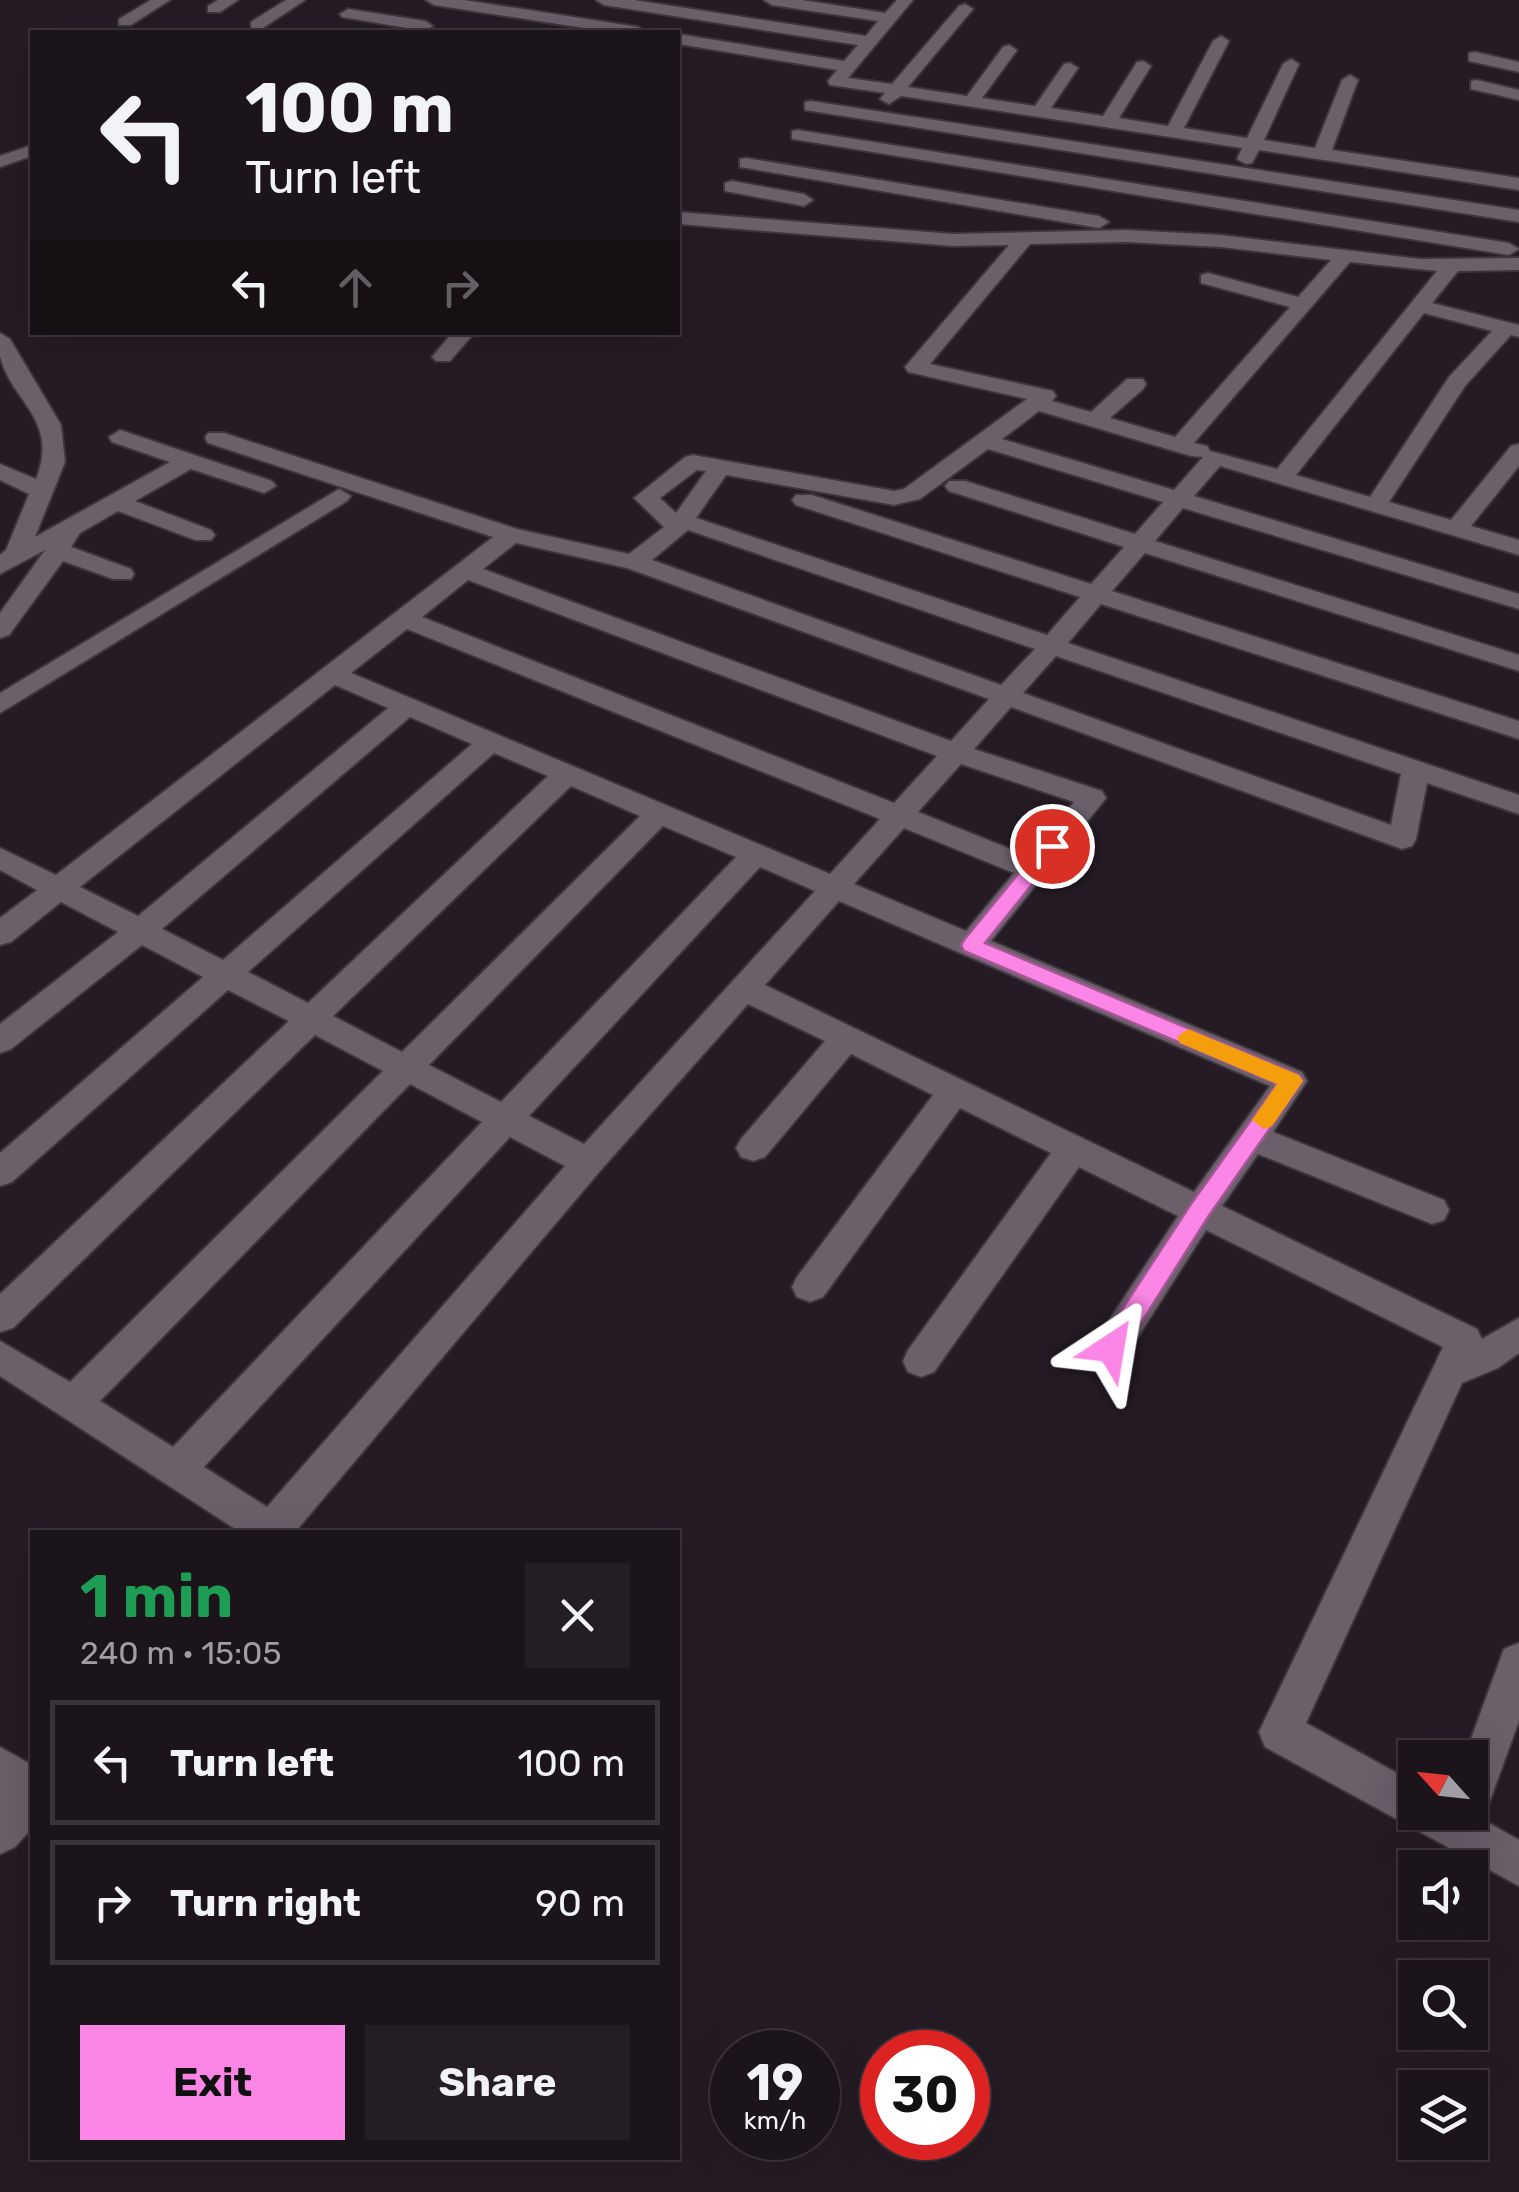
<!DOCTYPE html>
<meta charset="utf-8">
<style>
:root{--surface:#1c141b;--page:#251d24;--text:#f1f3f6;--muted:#a09ea3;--line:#3a333a;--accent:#fb86e5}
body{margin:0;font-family:Rubik,sans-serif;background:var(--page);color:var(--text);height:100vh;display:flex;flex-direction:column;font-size:38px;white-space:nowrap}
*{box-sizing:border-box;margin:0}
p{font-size:32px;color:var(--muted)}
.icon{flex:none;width:55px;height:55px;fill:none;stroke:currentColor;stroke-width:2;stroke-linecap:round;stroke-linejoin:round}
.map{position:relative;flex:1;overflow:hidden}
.panel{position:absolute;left:30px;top:1530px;width:650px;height:630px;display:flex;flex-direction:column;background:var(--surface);border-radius:0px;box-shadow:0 10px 40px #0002,0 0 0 2px var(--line)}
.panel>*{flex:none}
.guide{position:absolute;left:30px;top:30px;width:650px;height:305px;border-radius:0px;box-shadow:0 10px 40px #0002,0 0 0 2px var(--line);background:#1c141b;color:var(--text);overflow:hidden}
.needle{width:65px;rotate:297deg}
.buttons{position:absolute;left:1398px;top:1740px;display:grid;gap:20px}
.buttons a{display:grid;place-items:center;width:90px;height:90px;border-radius:0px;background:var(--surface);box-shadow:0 10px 40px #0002,0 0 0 2px var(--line);font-size:50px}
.speed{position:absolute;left:710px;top:2030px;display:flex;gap:20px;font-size:50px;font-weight:700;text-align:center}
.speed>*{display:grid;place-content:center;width:130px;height:130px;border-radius:50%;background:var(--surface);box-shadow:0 10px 40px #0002,0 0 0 2px var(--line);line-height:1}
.speed small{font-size:25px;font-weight:400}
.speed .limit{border:15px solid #d22;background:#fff;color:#111}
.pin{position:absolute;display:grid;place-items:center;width:85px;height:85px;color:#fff;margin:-42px;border:5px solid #fff;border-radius:50%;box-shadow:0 2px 10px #0007}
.me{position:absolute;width:110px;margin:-55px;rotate:33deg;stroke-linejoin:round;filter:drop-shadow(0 0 8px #0008)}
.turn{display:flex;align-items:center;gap:35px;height:210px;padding:0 50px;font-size:45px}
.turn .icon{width:130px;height:130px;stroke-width:2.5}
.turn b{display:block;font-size:70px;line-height:85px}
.lanes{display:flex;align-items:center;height:95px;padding:0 50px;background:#0003;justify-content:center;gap:50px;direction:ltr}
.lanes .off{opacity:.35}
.round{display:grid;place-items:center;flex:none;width:105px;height:105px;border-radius:0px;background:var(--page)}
.summary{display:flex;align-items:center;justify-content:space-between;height:170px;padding:0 50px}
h1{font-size:60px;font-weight:700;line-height:75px;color:#1e9e55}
.action{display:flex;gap:20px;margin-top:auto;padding:20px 50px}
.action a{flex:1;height:115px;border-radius:0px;background:var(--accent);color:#111;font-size:40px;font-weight:700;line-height:115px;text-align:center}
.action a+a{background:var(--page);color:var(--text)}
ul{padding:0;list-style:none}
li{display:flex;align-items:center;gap:30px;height:125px;margin:0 20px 15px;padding:0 30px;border:5px solid var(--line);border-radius:0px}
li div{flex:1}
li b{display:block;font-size:38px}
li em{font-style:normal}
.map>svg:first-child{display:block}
</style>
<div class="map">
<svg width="1519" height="2192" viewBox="0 0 1519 2192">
<rect width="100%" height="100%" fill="#251b24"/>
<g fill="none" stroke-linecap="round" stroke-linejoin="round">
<!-- minor casing -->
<g stroke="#3c353b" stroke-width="4">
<path id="minor" d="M151 0H170L131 25H119V19Z
M218 0H238L220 12H208V6Z
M286 0H305L263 28H251V22Z
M426 0H464L638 27 646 32H610L434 5Z
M596 0H634L866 36 878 21 772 5 764 0H802L885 13 897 0H913L848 78 892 84 959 6 965 4 973 9 908 87 967 96 1003 47 1009 45 1017 50 982 98 1035 106 1064 64 1070 63 1078 68 1051 108 1103 116 1137 62 1143 61 1151 66 1119 118 1168 126 1213 41 1221 36 1229 41 1184 128 1247 138 1283 64 1291 59 1299 64 1264 140 1315 148 1342 80 1350 75 1358 80 1332 150 1519 178V190L1259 150 1252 163 1246 164 1237 159 1242 148 901 96 889 104 880 99 885 93 830 85 828 81 837 70 678 44V34L844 61 858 45 604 5Z
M348 9 425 21 433 26 425 31 342 17 340 14Z
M1475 52 1519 62V72L1469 61V53Z
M1477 80 1519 90V100L1471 89V81Z
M811 101 1519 210V222L805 110V102Z
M798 130 1509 243 1519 249 1509 255 792 139V131Z
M32 145V156L0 167V156Z
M746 158 1099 216 1109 222 1099 228 740 167V159Z
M732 181 804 194 813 200 804 206 725 191V183Z
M678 212 953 234 1126 230 1221 235 1420 259 1519 258V270L1458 271 1432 303 1519 325V337L1511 335 1465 386 1389 502 1451 520 1511 446 1519 444V466L1471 526 1519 540V555L1220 466 1194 496 1519 594V609L1183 508 1155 541 1519 655V671L1145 553 1112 591 1519 721V739L1101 604 1068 643 1519 795V814L1427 783 1416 839 1412 846 1402 849 1011 707 974 749 1102 791 1106 798 991 941 1302 1072 1307 1081 1273 1132 1444 1200 1449 1210 1444 1220 1432 1224 1258 1154 1222 1206 1477 1329 1482 1339 1519 1318V1353L1498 1368 1462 1383 1306 1723 1415 1783V1812H1470V1758H1464L1504 1649 1519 1643V1721L1485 1814 1478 1817 1519 1840V1886L1265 1747 1259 1732 1443 1347 1206 1230 1124 1359 1111 1364 1098 1359 1093 1348 1098 1337 1178 1216 1079 1167 934 1372 921 1377 908 1372 903 1361 908 1350 1051 1153 960 1108 823 1297 810 1302 797 1297 792 1287 797 1277 933 1095 851 1054 765 1157 753 1161 741 1157 736 1148 741 1139 825 1041 748 1004 600 1171 295 1532H240L0 1376V1341L70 1382 383 1071 315 1035 13 1328 0 1332V1294L289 1021 228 990 12 1182 0 1186V1153L203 977 142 945 11 1049 0 1053V1024L118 932 61 902 11 942 0 945V918L37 890 0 870V848L56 875 493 537 208 443 205 438 208 433H224L517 529 629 554 664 527 634 498 685 457 693 455 894 491 904 489 1027 399 908 372 905 367 1009 245 953 246 678 224ZM1126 242 1221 247 1331 260 1298 297 1208 273 1201 275V283L1290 307 1175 437 1110 418 1143 389 1146 384 1143 379H1127L1091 412 1052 401 1056 396 1053 391 930 364 1030 244ZM1350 262 1437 271 1277 469 1210 451 1207 446 1194 443ZM1424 313 1492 331 1449 377 1370 497 1296 475ZM1039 411 1191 456 1203 457 1174 490 1002 439ZM988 449 1163 502 1135 534 965 481H949L945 486 949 491 1124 547 1091 584 812 495H796L792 500 796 505 1080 597 1047 635 696 518 726 475 894 505 920 499ZM697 470 706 471 676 513 660 498ZM688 530 1035 649 1001 685 652 560ZM516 543 627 568 989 699 951 741 483 569ZM468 580 937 756 894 803 422 617ZM407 629 880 819 830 874 351 673ZM1056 656 1401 774 1391 825 1023 693ZM335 685 388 708 138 916 80 887ZM410 717 472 744 223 960 162 929ZM494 753 548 776 308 1003 248 972ZM961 764 1074 802 1028 856 918 812ZM571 786 640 816 402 1052 333 1016ZM663 826 736 857 501 1102 429 1065ZM904 828 1014 873 966 931 854 884ZM760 867 815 891 584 1144 529 1116ZM839 901 1270 1086 1194 1192 765 985ZM410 1084 482 1122 173 1447 100 1401ZM510 1137 565 1166 267 1507 204 1467Z
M453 332H475L450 361H436L432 357Z
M0 333 10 339 61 425 65 462 35 537 170 462 112 442 109 437 120 430 272 481 276 486 264 493 191 469 135 501 211 530 215 535 211 540H195L118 511 80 533 71 547 131 569 134 574 131 579H113L63 561 9 635 0 638V613L45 550 0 574V555L6 550 29 494 0 480V464L36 479C60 419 11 402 0 356 0 350 0 340 0 333Z
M339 489 351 496 347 501 0 713V693Z
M0 1747 32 1765V1828L15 1847 0 1854Z"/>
</g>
<!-- minor -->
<use href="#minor" fill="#6b5f6a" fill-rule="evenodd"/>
</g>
<!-- route -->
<path fill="#fb86e5" stroke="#a35795" stroke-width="2.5" d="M1052 839 1062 846 1059 851 985 943 1299 1075 1303 1081 1208 1217 1120 1356 1111 1359 1102 1356 1098 1348 1102 1340 1191 1204 1277 1084 964 951 961 945 964 940 1045 841Z"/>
<!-- slow -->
<path fill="#f59e0b" d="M1188 1029 1299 1075 1303 1081 1272 1126 1264 1129 1252 1120 1277 1084 1180 1043 1177 1037Z"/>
</svg>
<div class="buttons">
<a><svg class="needle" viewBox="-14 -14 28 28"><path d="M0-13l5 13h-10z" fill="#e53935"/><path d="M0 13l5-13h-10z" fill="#a09ea3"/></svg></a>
<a><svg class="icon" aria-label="sound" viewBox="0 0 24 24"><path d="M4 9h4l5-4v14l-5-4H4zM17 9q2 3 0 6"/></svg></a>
<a><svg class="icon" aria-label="search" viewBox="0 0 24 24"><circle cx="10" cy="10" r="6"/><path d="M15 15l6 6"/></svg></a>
<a><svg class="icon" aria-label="layers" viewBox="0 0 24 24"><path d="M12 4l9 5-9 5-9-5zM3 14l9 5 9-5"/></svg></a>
</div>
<div class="speed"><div>19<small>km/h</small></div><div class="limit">30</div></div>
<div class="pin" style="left:1052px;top:846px;background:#d93025"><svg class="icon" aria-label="arrive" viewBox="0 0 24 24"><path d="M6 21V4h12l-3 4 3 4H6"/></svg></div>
<svg class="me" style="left:1111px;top:1348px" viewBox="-20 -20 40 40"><path d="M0-17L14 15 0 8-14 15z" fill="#fb86e5" stroke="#fff" stroke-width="4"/></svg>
<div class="guide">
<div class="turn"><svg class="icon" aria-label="left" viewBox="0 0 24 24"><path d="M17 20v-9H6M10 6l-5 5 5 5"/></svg><div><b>100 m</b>Turn left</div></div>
<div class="lanes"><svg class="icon" aria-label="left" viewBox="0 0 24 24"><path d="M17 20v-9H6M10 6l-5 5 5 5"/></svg><svg class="icon off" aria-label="ahead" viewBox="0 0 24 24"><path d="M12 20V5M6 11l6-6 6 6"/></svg><svg class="icon off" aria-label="right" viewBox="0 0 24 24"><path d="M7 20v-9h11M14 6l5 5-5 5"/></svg></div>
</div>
<section class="panel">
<div class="summary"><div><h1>1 min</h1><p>240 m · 15:05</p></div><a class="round"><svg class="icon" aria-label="close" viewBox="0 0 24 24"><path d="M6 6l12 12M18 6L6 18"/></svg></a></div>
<ul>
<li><svg class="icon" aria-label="left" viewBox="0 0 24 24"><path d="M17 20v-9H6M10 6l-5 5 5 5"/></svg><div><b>Turn left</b></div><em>100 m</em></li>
<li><svg class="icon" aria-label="right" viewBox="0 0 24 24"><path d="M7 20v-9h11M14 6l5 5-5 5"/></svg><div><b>Turn right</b></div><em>90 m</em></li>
</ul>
<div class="action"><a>Exit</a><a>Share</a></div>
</section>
</div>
